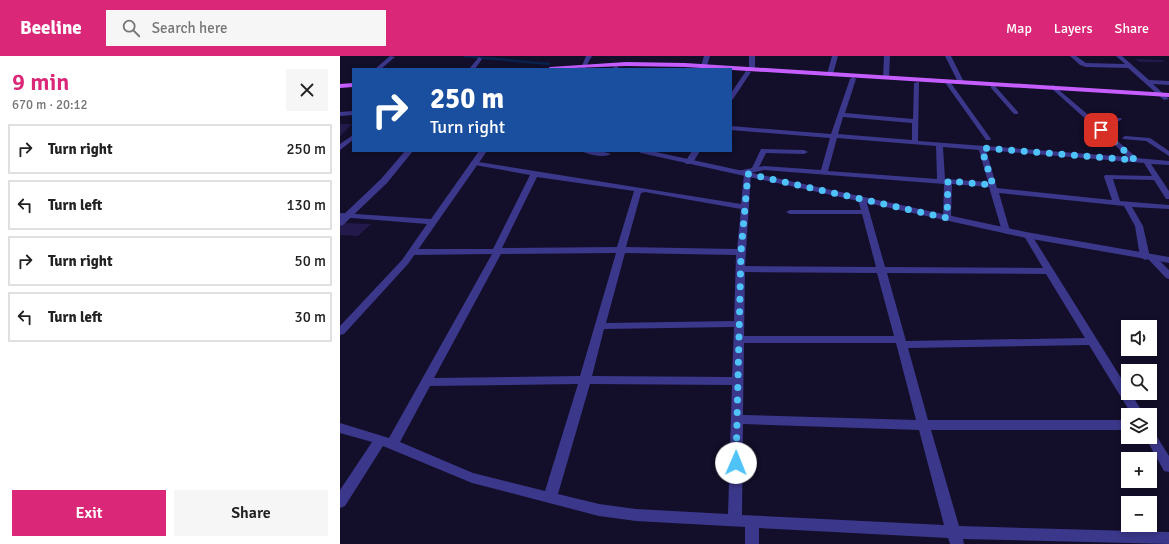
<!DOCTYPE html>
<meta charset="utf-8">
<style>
:root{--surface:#fff;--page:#f6f6f6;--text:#222;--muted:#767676;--line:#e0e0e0;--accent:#db2777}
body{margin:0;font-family:Signika,sans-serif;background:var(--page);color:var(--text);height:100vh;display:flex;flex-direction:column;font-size:15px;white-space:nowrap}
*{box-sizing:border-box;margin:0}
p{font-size:13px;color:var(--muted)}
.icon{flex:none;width:22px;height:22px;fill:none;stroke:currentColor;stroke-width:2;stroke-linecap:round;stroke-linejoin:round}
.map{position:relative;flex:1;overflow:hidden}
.panel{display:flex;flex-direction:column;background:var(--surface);width:340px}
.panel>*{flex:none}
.banner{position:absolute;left:12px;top:12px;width:380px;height:84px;border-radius:0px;box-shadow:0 2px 6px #0003;background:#1a4fa0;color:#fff;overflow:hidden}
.fabs{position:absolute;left:781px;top:264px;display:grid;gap:8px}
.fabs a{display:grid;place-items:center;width:36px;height:36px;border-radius:0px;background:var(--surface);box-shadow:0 2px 6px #0003;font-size:20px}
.pin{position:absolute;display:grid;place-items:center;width:34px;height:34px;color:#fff;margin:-17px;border-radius:8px;box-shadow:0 2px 6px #0006}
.me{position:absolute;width:44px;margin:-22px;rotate:1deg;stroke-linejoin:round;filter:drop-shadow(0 0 3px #0008)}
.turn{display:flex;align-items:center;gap:14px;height:84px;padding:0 12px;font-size:18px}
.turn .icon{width:52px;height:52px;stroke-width:2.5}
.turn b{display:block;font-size:28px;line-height:34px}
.round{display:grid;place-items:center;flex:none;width:42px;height:42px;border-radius:0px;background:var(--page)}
.headline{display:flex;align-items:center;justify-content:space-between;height:68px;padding:0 12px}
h1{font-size:24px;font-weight:600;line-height:30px;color:var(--accent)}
.button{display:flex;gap:8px;margin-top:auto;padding:8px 12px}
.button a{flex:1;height:46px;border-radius:0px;background:var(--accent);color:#fff;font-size:16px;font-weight:600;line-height:46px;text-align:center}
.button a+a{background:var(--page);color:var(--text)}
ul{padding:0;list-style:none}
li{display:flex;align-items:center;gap:12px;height:50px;margin:0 8px 6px;padding:0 4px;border:2px solid var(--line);border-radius:0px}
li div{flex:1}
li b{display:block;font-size:15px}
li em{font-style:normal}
header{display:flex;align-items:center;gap:24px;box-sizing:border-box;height:56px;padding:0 20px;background:var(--accent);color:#fff}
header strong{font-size:19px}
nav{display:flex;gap:22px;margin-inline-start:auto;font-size:14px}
.search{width:280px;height:36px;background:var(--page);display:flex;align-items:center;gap:10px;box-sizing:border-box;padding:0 14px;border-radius:0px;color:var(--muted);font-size:15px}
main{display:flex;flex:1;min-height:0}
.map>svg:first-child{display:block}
</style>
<header>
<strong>Beeline</strong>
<div class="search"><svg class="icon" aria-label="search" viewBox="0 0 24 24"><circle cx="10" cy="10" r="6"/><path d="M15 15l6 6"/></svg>Search here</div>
<nav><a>Map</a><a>Layers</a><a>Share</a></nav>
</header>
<main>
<section class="panel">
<div class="headline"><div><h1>9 min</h1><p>670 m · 20:12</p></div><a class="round"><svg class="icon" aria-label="close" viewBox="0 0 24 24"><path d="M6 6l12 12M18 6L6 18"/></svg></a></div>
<ul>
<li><svg class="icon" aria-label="right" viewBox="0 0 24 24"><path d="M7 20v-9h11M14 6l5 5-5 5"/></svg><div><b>Turn right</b></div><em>250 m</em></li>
<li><svg class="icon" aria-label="left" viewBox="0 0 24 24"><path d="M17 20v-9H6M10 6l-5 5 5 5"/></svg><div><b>Turn left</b></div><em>130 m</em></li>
<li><svg class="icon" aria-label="right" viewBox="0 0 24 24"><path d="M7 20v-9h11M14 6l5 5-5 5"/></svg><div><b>Turn right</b></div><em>50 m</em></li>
<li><svg class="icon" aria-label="left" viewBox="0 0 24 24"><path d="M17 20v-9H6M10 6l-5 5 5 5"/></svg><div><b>Turn left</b></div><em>30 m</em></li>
</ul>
<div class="button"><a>Exit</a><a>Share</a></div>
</section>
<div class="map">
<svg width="829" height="488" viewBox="0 0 829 488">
<rect width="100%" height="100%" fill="#130e29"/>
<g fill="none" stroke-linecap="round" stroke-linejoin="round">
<!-- stream -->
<path stroke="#09214d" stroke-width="2.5" d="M124 0 209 8"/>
</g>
<!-- building -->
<path fill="#24194b" d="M795 3 822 4 825 6H799Z
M0 68H12L0 80Z
M3 167 31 168 18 180 0 179V170Z"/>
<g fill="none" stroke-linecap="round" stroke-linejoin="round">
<!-- minor -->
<path fill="#3b378a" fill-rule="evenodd" d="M50 0 55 1 41 13H35Z
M246 0H252L245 12H241Z
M364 0H370L367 10 364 12 361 10Z
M409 0H415V13L412 15 409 13Z
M492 0H498L493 18 490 20 487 18Z
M544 0H550L549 21 546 23 543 21Z
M730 0H736L746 7 785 8 776 0H782L809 24 829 25V29L813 28 829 43 824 44 788 12 746 11 740 9Z
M139 1 142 3 135 13H129Z
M276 10 278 11V13H271Z
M406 15 411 16 393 43 391 44V37Z
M513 21 516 23 505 57 573 63 574 27 579 26 578 85 788 101 711 32 710 31 713 29 752 62H781L782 63 779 65 756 66 797 102 829 105V109L811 108 829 135V143H826L814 124 773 123 780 145 829 149V153L792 151 803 170 810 201 808 203 805 204 800 201 795 170 784 150 659 137 670 175 666 178 662 175 649 131 612 128 611 162 607 165 603 162 604 128 424 114 411 117 405 210 536 211 522 158H450L446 156 450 154H521L518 144 522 142 526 144 545 211 703 212 684 180 685 178H691L788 333V337H791L804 359H792L749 289 568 292 588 364H788V374H591L619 470 829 476V488L623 483 624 488H610L608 482 419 472V488H405V471L296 465 259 460 132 427 43 390 5 450 0 452V434L32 386 0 377V367L49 382 152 198 73 199 68 196 73 193H153L190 119 135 109 131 107 132 105 401 148 404 118 400 119 396 117 397 115 412 112 421 93 464 94 468 96 464 98 426 97 419 111 424 110 481 114 490 82 391 74V70L491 78 510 23ZM503 61 572 67V84L498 78ZM497 82 596 90 597 123 488 115ZM603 91 639 94 648 126 605 123ZM646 94 804 107 812 120 765 119 764 121 772 144 657 132ZM197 121 294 135 277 191 162 192ZM305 136 401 153 397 193 286 191 301 137ZM276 197 240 320 94 322 161 198ZM285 197 396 199 394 265 266 267ZM405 216 537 217 554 280H404ZM547 217 706 218 745 282 566 285ZM394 271 392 321 252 320 264 273ZM404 287H556L576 364 403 359ZM238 328 205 435 133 417 60 386 90 330ZM250 328 392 329 388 458 296 453 259 448 218 438ZM403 368 579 374 604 469 402 459Z
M607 27H611L651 83 650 84H646L606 28Z
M651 30H655L678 56V58H674L651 32Z
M13 55V59L0 60V56Z
M13 79V84L0 94V88Z
M785 80 810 82 829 95V100L806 85 783 83 782 82Z
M65 95H73L47 127 3 169 0 170V162L41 123Z
M242 95H261L271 98C265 102 248 99 242 95Z
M352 95H360L352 108H346L345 106Z
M813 200 816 201 829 214V223L826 222 810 205 808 203 810 201Z
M810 374 814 376 829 400V416L824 415 805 381H810Z"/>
<!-- tertiary -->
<path fill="#3b378a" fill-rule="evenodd" d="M605 0H611L624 26 623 27 618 26Z
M139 95H147L68 208 4 278 0 279V270L62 204 87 168 0 161V157L91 163Z
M297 95H311L686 176 829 201V207L686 182 301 97Z"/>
<!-- primary -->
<path fill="#c55dff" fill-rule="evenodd" d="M286 6 345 7 829 37V41L345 11 286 10 207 13 210 11Z
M13 27V31L0 32V28Z"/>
</g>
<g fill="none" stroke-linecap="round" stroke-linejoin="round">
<!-- route -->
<path stroke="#4fc3f7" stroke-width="7" stroke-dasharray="0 12.6" d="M396 407 401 196 408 118 607 162 608 125 653 129 642 94 644 92 795 104 761 74"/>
</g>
</svg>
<div class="fabs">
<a><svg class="icon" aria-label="sound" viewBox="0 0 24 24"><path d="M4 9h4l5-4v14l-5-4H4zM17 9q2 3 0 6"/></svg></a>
<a><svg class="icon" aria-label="search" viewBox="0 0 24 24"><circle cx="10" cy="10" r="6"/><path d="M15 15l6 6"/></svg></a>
<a><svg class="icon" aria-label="layers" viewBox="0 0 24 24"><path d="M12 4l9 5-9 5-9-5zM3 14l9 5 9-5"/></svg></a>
<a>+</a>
<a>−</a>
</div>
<div class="pin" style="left:761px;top:74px;background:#d93025"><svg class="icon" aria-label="arrive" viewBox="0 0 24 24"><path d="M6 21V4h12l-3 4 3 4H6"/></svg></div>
<svg class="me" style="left:396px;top:407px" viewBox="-20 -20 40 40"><circle r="19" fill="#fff"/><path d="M0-13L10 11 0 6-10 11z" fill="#4fc3f7"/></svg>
<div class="banner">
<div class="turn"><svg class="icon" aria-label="right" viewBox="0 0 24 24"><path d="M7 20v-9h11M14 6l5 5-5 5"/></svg><div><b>250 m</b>Turn right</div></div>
</div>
</div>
</main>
